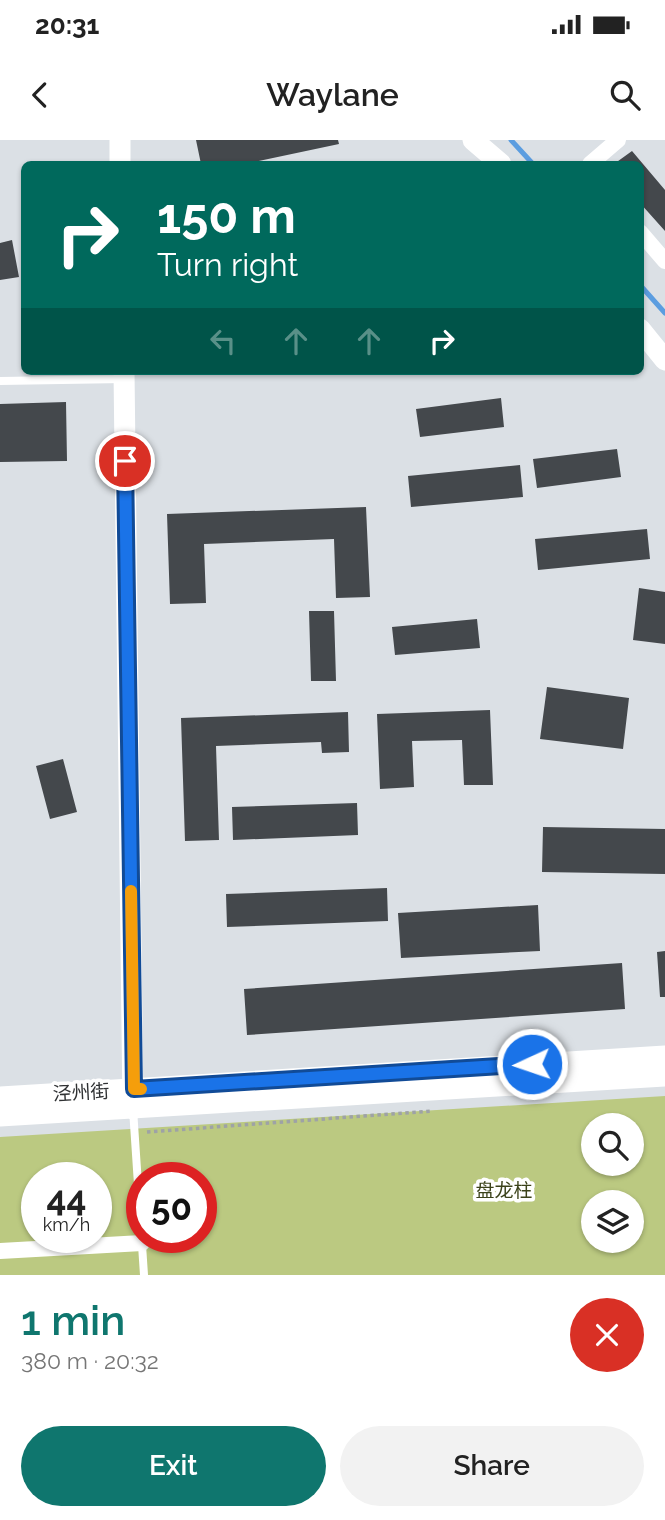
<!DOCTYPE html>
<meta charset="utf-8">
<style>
:root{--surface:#fff;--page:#f2f2f2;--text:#222;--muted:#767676;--accent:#0f766e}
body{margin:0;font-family:Raleway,"Noto Sans SC",sans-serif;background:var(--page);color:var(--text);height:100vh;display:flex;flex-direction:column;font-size:26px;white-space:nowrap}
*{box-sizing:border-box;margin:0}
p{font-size:23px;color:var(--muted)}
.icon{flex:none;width:38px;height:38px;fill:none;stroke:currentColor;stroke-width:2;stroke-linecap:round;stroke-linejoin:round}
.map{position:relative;height:1135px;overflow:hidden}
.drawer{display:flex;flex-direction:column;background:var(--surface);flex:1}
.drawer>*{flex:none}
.hud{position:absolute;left:21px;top:21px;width:623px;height:214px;border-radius:10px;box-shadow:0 2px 5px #0004;background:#00695c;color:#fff;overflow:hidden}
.buttons{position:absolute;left:581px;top:973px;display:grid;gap:14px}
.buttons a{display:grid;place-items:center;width:63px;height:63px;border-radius:50%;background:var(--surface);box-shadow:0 2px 5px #0004;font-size:35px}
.speed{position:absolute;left:21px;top:1022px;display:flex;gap:14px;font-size:35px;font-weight:700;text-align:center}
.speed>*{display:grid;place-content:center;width:91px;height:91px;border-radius:50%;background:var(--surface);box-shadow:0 2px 5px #0004;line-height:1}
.speed small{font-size:18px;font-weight:400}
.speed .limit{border:10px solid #d22;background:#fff;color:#111}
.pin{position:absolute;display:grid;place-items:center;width:60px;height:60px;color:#fff;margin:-30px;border:4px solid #fff;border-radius:50%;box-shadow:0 2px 7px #0007}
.me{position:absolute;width:77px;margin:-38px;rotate:267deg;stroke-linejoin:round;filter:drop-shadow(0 0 5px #0008)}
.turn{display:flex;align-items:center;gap:24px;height:147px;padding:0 21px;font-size:32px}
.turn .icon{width:91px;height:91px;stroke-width:2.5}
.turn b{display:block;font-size:49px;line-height:60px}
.lanes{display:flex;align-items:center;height:66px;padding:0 21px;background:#0003;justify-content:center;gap:35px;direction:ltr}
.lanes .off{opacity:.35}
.round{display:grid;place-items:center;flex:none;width:74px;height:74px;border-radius:37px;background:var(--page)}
.headline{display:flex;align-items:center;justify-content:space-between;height:119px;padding:0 21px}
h1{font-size:42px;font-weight:600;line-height:52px;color:var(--accent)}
.primary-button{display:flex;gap:14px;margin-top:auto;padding:14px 21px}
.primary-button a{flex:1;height:80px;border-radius:42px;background:var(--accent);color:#fff;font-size:28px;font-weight:600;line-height:80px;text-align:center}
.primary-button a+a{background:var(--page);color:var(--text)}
.status{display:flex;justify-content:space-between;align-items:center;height:49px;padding:0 35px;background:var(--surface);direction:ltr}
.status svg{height:19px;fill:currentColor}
header{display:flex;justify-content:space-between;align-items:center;height:91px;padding:0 21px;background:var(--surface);font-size:32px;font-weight:600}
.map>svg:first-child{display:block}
</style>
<div class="status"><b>20:31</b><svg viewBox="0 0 49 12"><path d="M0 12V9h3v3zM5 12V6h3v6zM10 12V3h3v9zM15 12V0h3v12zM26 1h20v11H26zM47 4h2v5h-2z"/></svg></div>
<header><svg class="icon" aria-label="back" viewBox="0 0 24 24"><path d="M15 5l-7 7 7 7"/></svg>Waylane<svg class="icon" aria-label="search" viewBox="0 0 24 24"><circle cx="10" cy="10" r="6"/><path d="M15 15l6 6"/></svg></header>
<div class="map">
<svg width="665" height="1135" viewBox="0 0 665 1135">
<rect width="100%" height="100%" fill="#dbe0e5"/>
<!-- green -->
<path fill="#bbc981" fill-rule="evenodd" d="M665 956V1135H0V997ZM593 985H632V1024H593ZM37 1038H96V1097H37ZM142 1038H201V1097H142ZM593 1062H632V1101H593Z"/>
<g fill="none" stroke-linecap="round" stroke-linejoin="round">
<!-- stream -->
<path stroke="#5b9de0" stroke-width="5" d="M511 0 533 24
M640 145 665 173"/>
</g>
<!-- building -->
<path fill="#44484c" d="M196 0H338L339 4 245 24H201Z
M632 11 665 50V91L640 63V24H614Z
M12 100 19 137 0 140V103Z
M501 258 504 287 420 297 416 269Z
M66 262 67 321 0 322V264Z
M617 309 621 337 537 348 533 319Z
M520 325 523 357 411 367 408 336Z
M366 367 370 457 336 458 334 399 204 404 206 463 170 464 167 374Z
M647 389 650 419 538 430 535 399Z
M639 448 665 452V504L633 500Z
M309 471H334L336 541H311Z
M477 479 480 508 395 515 392 487Z
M547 547 629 558 623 609 540 599Z
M490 570 493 645H464L462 600 412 601 414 647 380 649 377 574Z
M348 572 349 612 322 613 321 602 216 606 219 700 185 701 181 578Z
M63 619 77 672 50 679 36 626Z
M357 663 358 695 233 700 232 667Z
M543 687 665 689V734L542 732Z
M387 748 388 781 227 787 226 754Z
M538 765 540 811 401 818 398 773Z
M665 811V857H660L657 812Z
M622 823 625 869 247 895 244 849Z"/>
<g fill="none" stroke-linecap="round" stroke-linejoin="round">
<!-- path -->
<path stroke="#9ea2a6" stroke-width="3.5" stroke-dasharray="3.5 3.5" stroke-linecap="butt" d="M147 992 432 971"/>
<!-- lane -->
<path stroke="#fff" stroke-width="8" d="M0 241 124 239
M133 969 144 1135"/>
<!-- street -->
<path stroke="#fff" stroke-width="16" d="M590 24 618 0
M640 92 665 121
M0 1111 142 1103"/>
<!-- secondary -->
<path stroke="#fff" stroke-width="21" d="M120 0V24
M473 0 501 24
M640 189 665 220
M124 231 133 969
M0 957 665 916
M0 976 665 936"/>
</g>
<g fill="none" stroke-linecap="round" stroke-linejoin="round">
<!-- route casing -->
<g stroke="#114b97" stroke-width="18">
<path id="route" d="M125 321 134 949 532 924"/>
</g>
<!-- route -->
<use href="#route" stroke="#1a73e8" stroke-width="12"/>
<!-- slow -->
<path stroke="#f59e0b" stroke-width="12" d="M131 751 134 949H141"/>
</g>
<g text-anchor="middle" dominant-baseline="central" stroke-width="7" stroke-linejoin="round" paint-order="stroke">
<!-- street labels -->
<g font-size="19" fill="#2f3133" stroke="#fff">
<text transform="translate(81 952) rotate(-3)">泾州街</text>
</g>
<!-- park labels -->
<g font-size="19" fill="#3b421a" stroke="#fff">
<text x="504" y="1050">盘龙柱</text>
</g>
</g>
</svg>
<div class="buttons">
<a><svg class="icon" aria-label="search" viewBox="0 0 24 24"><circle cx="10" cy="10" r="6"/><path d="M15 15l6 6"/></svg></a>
<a><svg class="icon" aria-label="layers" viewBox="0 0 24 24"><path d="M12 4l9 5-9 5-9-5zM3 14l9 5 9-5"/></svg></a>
</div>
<div class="speed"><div>44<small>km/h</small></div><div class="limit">50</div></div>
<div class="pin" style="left:125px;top:321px;background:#d93025"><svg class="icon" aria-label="arrive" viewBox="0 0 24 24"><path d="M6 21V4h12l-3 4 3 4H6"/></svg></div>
<svg class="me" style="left:532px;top:924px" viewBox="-20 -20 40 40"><circle r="17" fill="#1a73e8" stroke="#fff" stroke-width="3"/><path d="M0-11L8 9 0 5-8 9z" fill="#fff"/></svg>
<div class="hud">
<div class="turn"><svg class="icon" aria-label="right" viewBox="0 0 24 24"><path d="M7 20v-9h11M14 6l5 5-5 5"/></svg><div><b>150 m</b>Turn right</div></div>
<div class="lanes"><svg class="icon off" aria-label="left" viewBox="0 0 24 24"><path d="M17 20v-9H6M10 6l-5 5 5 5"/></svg><svg class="icon off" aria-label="ahead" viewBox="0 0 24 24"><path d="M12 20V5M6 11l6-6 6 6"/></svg><svg class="icon off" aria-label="ahead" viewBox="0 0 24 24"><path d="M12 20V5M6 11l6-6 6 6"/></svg><svg class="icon" aria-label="right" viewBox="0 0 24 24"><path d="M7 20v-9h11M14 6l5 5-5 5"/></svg></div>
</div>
</div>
<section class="drawer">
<div class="headline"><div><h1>1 min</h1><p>380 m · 20:32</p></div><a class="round" style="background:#d93025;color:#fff"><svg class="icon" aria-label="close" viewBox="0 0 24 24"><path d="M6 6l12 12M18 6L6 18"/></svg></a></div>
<div class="primary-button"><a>Exit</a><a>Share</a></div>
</section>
